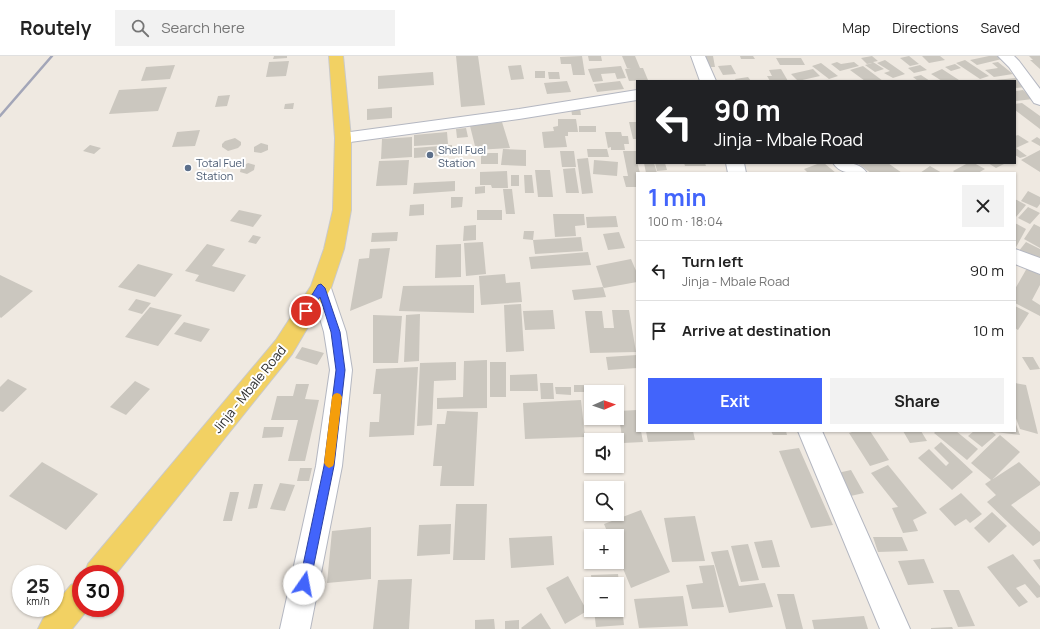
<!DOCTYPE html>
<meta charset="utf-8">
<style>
:root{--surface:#fff;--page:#f2f2f2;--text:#222;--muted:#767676;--line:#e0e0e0;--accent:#4264fb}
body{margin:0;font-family:Manrope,sans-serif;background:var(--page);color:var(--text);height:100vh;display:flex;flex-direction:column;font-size:15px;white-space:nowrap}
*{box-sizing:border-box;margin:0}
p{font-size:13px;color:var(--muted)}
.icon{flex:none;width:22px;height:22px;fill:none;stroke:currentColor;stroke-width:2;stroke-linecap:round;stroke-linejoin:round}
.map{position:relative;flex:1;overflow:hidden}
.side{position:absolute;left:636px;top:116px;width:380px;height:260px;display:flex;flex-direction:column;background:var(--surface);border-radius:0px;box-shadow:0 1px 3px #0004}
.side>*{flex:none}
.banner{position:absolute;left:636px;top:24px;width:380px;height:84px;border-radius:0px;box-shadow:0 1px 3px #0004;background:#202124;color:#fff;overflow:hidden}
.needle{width:26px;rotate:88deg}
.controls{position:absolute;left:584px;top:329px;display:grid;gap:8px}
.controls a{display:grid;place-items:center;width:40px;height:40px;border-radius:0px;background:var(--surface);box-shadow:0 1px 3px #0004;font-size:20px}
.speed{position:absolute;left:12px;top:509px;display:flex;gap:8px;font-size:20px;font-weight:700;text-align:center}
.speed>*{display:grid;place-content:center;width:52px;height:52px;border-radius:50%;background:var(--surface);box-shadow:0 1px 3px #0004;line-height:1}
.speed small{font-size:10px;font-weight:400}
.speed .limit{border:6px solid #d22;background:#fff;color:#111}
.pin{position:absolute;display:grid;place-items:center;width:34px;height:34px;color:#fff;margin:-17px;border:2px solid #fff;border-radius:50%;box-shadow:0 1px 4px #0007}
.me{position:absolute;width:44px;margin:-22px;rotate:12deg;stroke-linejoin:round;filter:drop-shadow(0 0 3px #0008)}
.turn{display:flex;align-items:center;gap:14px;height:84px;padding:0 12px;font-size:18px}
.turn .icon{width:52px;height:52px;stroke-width:2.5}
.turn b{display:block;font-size:28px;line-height:34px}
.round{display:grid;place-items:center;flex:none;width:42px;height:42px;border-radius:0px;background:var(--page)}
.summary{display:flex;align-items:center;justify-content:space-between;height:68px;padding:0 12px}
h1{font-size:24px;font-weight:700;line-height:30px;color:var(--accent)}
.cta{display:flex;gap:8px;margin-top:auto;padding:8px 12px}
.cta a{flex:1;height:46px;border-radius:0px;background:var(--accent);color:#fff;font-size:16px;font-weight:700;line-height:46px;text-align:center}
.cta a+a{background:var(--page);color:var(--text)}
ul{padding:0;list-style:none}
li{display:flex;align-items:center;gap:12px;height:60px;padding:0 12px;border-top:1px solid var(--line)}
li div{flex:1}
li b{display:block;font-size:15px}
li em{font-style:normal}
header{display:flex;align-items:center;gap:24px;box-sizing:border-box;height:56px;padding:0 20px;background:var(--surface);border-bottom:1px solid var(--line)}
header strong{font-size:19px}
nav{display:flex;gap:22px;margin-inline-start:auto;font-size:14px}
.search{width:280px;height:36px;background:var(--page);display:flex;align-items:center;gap:10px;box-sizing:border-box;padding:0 14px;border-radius:0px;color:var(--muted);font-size:15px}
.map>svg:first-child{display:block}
</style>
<header>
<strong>Routely</strong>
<div class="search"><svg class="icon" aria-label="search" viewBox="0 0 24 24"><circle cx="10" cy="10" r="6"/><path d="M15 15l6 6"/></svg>Search here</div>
<nav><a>Map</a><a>Directions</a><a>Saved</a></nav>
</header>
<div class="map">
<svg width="1040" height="573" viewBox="0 0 1040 573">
<rect width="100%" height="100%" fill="#efe9e1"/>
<!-- building -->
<path fill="#cbc7bf" d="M274 0H287V2L273 3Z
M456 0H478L485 49 461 51Z
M582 0 585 19H573L571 8H561L560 1Z
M588 0H601L602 5H589Z
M622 0H635L640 12H643L648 24 629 25 625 13 631 12H627Z
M705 0H713L715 11H707Z
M740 0H753L755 3H741Z
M872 0 878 5 873 6 884 13 875 16 865 9 872 7 867 8 861 2Z
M909 0 919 8 910 10 900 2Z
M922 0H940L945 4 929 7Z
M989 0H997L1002 3 977 9 970 4Z
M1029 0H1040V13L1030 4H1033Z
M776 2H801L805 9H780Z
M885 4 905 18 893 22 884 17 890 15 877 7Z
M965 4 989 20 980 23 956 7Z
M289 5 286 20 266 21 269 6Z
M837 6 841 8 854 6 859 10 840 15 831 8Z
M998 6 1013 18 994 21 985 14 998 12 992 7Z
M821 7 838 20 829 23 812 10Z
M955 8 961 12 951 15 945 11Z
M175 9 170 23 141 25 146 11Z
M521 9 524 23 511 24 508 10Z
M731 9 736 18 723 19 718 10Z
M920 9 927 14 914 17 908 12Z
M621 10 626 22 617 23 615 17 601 18 603 25 593 26 588 13Z
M863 10 883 25H865L850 14Z
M781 13 788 25H770L767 20H772L769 14Z
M813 13 820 20 798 25 791 18Z
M942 13 959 24 942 25 931 18Z
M535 15H545V22H535Z
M433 16 434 29 378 33V20Z
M548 16H559L560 23H549Z
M921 19 930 25H918L913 21Z
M748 21 751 25H736L735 23Z
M1016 22 1026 31 1015 32V25H984Z
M567 25 571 36 547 38 544 27Z
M620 25 624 33 597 36 594 28Z
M167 31 158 55 109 58 119 34Z
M1023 34 1033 43 1015 45V35Z
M230 39 227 50 215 51 218 40Z
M294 47 293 53H284L285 48Z
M1022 47 1040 60V73L1015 54V48Z
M392 51V62L367 64V53Z
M571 52H580L581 59H572Z
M558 63H576L578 76H568V80H565L567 91 544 92 542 76 554 75 553 71 558 70Z
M502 66 510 92 476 94 470 70Z
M629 66H637V83H633Z
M579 70H596V76H579Z
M466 72 468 81 457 82 456 73Z
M200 74 195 90 172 91 177 76Z
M447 76 448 88 414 90V79Z
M605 76H621L622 80H628L629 88H624L625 94H611V91L608 92Z
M1018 79 1029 86 1016 92 1027 100 1020 102 1015 99V80Z
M412 81V101L381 103 382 83Z
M1037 81 1040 83V90L1031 85Z
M235 82 241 86V89L238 92 228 95 222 91V88L225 85Z
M261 87 268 89V94L261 97 254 96V91Z
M90 89 101 92 94 98 83 95Z
M452 89V99L414 102V92Z
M503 93 526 94V110L501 109Z
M587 93H607L609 101H588Z
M1040 94V116L1021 104Z
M560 95H574L576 111H562Z
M623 95H637L636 102 640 117H637V131H626L623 120H628Z
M481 97H498V108H481Z
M588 102 593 137 582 138 577 103Z
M409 104 407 129 376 130 379 105Z
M594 104 618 106 617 120 593 118Z
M220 106 223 109 221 111 218 112 213 111 214 108Z
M248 107 255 109 254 114 247 118 240 116 241 111Z
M644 107H654L657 117H646Z
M655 107H665L667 114 657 115Z
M684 107H705L706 110H685Z
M820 107H824L836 117H808L804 113Z
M857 107H888L902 117H871Z
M968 107H974L985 113 978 117H955L953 115Z
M988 107H1006L996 112Z
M930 110 942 117H920Z
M575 112 579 137H566L563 113Z
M535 114H550L553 141H538Z
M507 115 508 132H492L491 129H480V116Z
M511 119H519V130H511Z
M524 119H532L534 137H525Z
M455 125V135L413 138 414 127Z
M485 130V137L475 138V131Z
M503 133H512L515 158H506Z
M1028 135 1040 141V148L1037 152 1021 145Z
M451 141H463L462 151 451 152Z
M1015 143 1026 149 1016 161H1015Z
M424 148V159L409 160 410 149Z
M1028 151 1040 157 1030 168 1018 162Z
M239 154 262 159 253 171 230 165Z
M477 154H502V164H477Z
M553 158H584L585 169 575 170 576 180 555 181Z
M616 160 618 171 587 172 586 161Z
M1015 167 1026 173 1015 193Z
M1034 168 1040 171V192L1024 183Z
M476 169V184L463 185 464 170Z
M524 175H534L533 184 523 183Z
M398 176 397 185 371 186 372 177Z
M619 176 625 192 608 194 603 178Z
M253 179 261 181 256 188 248 186Z
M581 181 583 195 535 198 533 184Z
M483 186 486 218 466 220 464 187Z
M1026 186 1040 193V208L1018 196Z
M207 188 225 193 212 210 246 219 234 236 195 225 199 219 185 215Z
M461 188V221L435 222 436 189Z
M390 192 382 242 350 255 359 203 369 202 370 193Z
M588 196 591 209 531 213 529 201Z
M631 203 637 217V226L604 232 603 231 596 210Z
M138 208 173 218 155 241 118 231Z
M1027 212 1040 219V229L1032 244 1040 249V260L1015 247V233Z
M505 218 506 227 520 226 522 246 481 249 479 220Z
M0 219 33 235 1 262 0 261Z
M474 229V257L399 255 403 230Z
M603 231 606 241 574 244 572 234Z
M136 243 151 247 142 258 128 254Z
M521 248 524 295 506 296 504 249Z
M1015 250 1029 257 1018 274 1015 272Z
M150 251 182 259 158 290 125 281Z
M553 254 555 273 525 274 523 255Z
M612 254H629L636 296 590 297 585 255H602L604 272H614Z
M420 258 419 305 404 306 406 259Z
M373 259 402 260 398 307H373Z
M184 266 210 273 201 286 174 278Z
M302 291 324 297 317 309 295 302Z
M637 299V312L608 314 606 301Z
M1022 301H1033L1040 313 1030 314Z
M487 304V352L437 353V342L463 341 464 305Z
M456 306V324L434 325 432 369 417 370 420 307Z
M490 306H506V341H490Z
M418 311 414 379 369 381 370 366H379L381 338H373L376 313Z
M537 318 538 335H510V319Z
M8 323 27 333 3 356 0 355V331Z
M135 325 150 333 126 359 110 351Z
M540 327H553L554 343H541Z
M1015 327 1026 329 1038 378 1020 373 1015 360Z
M296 328H309L305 343 319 344 305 405H288L298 364H271L277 340H293Z
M574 329H589L590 336H574Z
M555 331H571V339L556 338Z
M581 344 585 381 525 383 523 347Z
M637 354V375H641L643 386 623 387 618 355Z
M447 355 478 356 474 430H440L442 410H433L437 368H445Z
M1015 366 1020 379 995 376 1015 375Z
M264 371H284L282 381 262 382Z
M646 375H693L695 384 648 386Z
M771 375H786L787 379H773Z
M855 375H870L889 404 870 410 849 377Z
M903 375H921L927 385 910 387Z
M936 375H956L978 393 967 404 934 377Z
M974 375H991L996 379 982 391 968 380Z
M1000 379 1020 396 993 423 1019 406 1040 426V429L1011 449 1040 476V485L1033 490 987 446 996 439 985 428 991 424 971 407Z
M941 386 973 416 952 434 918 402 929 393 946 410 949 407 934 392Z
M799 392 833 469 811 472 779 395Z
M42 406 98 438 66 474 9 440Z
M888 409 927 457 913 464 918 475 903 477 892 452 898 451 871 417Z
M300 412H312L309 425H297Z
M851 414 864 437 846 441 833 418Z
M280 427 295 429 285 455 270 453Z
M254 428H263L257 452 248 453Z
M230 436H239L232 465H223Z
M961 437 982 458 970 467 966 463 955 470 939 453Z
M456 448H487L485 504H453Z
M641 454 670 516 631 532 617 498V480H609L604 468Z
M992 456 1007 470 989 487 974 472Z
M695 460 705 505 672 506 664 462Z
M451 468 450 498 417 500 419 469Z
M371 471V523L327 527 332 475Z
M552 480 554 509 511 512 509 482Z
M873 481H902L908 495 878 496Z
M772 484 780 511 762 512 754 486Z
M748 488 759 524 741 526 731 490Z
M728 494 739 530 765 527 773 551 729 557 711 496Z
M1013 498 1040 530V541L1037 542 1025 528 1016 532 1028 546 1019 551 987 511Z
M924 503 934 527 908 529 898 505Z
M1040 503V514L1033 504Z
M714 509 724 551 692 553 686 529 703 527 699 510Z
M618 518 624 569 596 571 594 554H617V528H592L591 519Z
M568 520 587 555 565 568 546 532Z
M412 523 409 573H373L378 524Z
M943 534H959L975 570 958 571Z
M777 538H794L803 573H786Z
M683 540 688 570 639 572 634 543Z
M541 557 551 573H522L521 572Z
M864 560 868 573H814L812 564Z
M494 563 495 573H475V564Z
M519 564V573H505V565Z
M952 571 953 573H931V572Z"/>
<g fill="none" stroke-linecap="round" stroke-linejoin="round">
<!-- minor casing -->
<g stroke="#b4b7c1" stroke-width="2">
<path id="minor" d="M691 0H705L716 25H700Z
M998 0H1014L1019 5 1040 33V49L1034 47 1009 11Z
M637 34V44L519 63 343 87 337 86 335 82 337 78 343 77 519 53Z
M726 107H744L746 117H728Z
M833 107C846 107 859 105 867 117 854 117 841 119 833 107Z
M1015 193 1040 202V218L1015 208Z
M321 224 328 226 331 232 346 276 352 314 342 410 310 573H280L316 410 330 314 324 276 311 232 314 226Z
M798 375H822L910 573H880Z"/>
</g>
<!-- major casing -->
<g stroke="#c9c9c9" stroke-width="2">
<path id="major" d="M329 0H343L351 82V154L344 193 331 232 292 298 115 519 84 518 88 508 276 284 311 230 324 193 333 154 335 82Z
M81 525V552H89L72 573H38L43 563 52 552H55V548L71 529Z"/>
</g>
<!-- minor -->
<use href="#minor" fill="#fff" fill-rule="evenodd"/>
<!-- major -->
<use href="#major" fill="#f2d163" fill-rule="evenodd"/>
<!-- rail -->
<path stroke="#a3a6b8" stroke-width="2.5" d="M0 60 52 0"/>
</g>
<!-- route -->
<path fill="#4264fb" stroke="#2b41a3" d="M321 228 325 232 340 276 345 314 334 410 310 528 309 533 304 534 300 533 299 528 324 410 336 314 331 276 320 241 309 258 306 259 302 255 318 229Z"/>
<!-- slow -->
<path fill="#f59e0b" d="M337 337 340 338 342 341 334 407 333 410 329 412 326 410 324 407 332 341 334 338Z"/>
<!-- markers -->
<g fill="#5c6f8a" stroke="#fff" stroke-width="1.5">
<circle cx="430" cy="99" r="4"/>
<circle cx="188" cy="112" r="4"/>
</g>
<g text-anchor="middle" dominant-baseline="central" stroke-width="4" stroke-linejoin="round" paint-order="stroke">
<!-- far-service labels -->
<g font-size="11" fill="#4e5e75" stroke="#fff" text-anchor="start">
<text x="438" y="93">Shell Fuel<tspan x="438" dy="13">Station</tspan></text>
<text x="196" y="106">Total Fuel<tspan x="196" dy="13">Station</tspan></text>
</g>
<!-- street labels -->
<g font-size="13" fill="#2e2e2e" stroke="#fff">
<text transform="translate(249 333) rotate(-51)">Jinja - Mbale Road</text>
</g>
</g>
</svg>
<div class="controls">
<a><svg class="needle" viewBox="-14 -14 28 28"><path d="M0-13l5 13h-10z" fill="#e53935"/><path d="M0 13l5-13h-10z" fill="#767676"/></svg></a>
<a><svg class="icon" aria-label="sound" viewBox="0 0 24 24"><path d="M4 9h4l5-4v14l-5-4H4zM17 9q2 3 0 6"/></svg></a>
<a><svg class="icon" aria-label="search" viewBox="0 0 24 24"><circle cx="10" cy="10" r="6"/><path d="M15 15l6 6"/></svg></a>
<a>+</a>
<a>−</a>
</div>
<div class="speed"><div>25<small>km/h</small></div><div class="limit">30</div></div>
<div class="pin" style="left:306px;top:255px;background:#d93025"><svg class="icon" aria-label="arrive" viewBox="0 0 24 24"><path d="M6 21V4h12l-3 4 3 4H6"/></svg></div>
<svg class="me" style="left:304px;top:528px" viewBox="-20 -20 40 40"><circle r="19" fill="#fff"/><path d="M0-13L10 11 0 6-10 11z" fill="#4264fb"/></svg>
<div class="banner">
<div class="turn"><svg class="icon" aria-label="left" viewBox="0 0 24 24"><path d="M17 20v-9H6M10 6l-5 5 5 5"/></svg><div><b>90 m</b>Jinja - Mbale Road</div></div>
</div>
<section class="side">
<div class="summary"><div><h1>1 min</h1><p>100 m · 18:04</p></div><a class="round"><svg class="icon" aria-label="close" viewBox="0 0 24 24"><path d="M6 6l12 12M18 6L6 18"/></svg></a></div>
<ul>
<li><svg class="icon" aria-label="left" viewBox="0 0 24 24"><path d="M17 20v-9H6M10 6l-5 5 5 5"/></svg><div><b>Turn left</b><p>Jinja - Mbale Road</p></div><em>90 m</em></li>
<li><svg class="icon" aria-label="arrive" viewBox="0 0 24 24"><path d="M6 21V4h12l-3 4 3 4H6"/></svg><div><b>Arrive at destination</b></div><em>10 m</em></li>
</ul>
<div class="cta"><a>Exit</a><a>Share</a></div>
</section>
</div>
